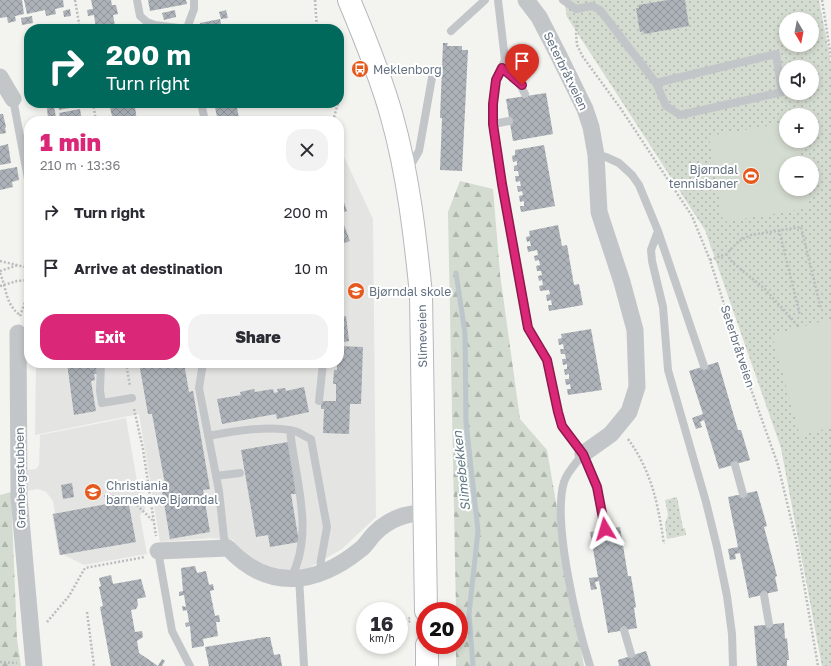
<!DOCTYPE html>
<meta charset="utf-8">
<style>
:root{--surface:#fff;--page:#f2f2f3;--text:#2b2b33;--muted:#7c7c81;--accent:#db2777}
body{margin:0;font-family:"Golos Text",sans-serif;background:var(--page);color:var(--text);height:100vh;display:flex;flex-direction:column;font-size:15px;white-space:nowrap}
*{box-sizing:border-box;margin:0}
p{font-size:13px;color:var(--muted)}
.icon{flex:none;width:22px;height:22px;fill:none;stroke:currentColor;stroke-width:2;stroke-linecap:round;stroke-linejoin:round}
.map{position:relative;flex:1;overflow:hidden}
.panel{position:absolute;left:24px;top:116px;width:320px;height:252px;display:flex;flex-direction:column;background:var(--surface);border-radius:16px;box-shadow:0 2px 6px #0003}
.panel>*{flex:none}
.top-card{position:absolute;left:24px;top:24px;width:320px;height:84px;border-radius:16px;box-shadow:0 2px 6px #0003;background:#00695c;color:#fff;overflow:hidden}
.needle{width:26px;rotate:170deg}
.buttons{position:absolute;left:779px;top:12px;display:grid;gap:8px}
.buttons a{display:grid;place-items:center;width:40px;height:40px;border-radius:50%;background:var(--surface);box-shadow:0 2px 6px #0003;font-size:20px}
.speed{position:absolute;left:356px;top:602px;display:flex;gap:8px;font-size:20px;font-weight:700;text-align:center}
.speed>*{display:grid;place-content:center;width:52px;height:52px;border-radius:50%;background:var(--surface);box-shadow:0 2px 6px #0003;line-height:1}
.speed small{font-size:10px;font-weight:400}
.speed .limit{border:6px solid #d22;background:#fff;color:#111}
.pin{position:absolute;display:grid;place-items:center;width:34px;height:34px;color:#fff;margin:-41px -17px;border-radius:50% 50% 50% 0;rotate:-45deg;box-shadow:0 0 4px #0007}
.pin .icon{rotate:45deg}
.me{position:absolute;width:44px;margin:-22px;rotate:353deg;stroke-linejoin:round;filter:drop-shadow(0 0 3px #0008)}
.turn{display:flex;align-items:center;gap:14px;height:84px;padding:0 16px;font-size:18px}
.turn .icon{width:52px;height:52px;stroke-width:2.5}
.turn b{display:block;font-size:28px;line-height:34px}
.round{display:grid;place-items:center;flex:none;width:42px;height:42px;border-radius:16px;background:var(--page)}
.overview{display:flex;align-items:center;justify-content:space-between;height:68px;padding:0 16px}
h1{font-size:24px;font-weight:800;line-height:30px;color:var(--accent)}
.button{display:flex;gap:8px;margin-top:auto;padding:8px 16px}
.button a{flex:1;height:46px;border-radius:16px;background:var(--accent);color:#fff;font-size:16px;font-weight:800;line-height:46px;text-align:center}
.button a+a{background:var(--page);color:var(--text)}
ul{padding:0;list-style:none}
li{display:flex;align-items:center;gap:12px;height:56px;padding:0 16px}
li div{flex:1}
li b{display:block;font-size:15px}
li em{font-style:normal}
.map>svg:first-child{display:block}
</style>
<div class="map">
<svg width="831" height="666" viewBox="0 0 831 666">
<defs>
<pattern id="grass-dots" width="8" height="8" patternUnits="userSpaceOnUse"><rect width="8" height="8" fill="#d4dbd0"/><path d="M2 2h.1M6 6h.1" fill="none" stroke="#afb6ae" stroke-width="1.8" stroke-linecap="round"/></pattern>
<pattern id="forest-firs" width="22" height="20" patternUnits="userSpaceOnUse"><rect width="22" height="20" fill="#d4dbd0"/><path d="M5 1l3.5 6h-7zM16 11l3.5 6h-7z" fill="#afb6ae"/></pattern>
<pattern id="building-cross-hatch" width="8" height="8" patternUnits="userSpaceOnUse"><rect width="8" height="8" fill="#acb2b8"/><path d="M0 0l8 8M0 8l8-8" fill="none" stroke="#8f959b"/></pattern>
</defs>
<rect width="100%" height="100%" fill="#f3f4ef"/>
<!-- built -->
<path fill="#e4e5e3" d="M339 146 373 219 376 517 342 549 307 569 283 574 254 566 233 540 211 538 160 542 139 414 35 435 36 363H339Z
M126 418 137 481 142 485 145 509 140 515 147 554 84 565 64 555H59L52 514H55L53 501 46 492 38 489 26 491V470L36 469 39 465 40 435Z"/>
<!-- grass -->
<path fill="url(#grass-dots)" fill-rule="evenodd" d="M564 0H819L831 63V666H822L781 448 705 230 567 17ZM786 19H812V45H786ZM786 67H812V93H786ZM786 115H812V141H786ZM786 163H812V189H786Z
M677 497 683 528H685L686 535 667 539 665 524 668 515 665 500Z"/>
<!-- forest -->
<path fill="url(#forest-firs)" d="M460 181 493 189 500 274 520 419 547 450 584 666H456V645H459V611H456L448 212Z
M11 492 17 639 21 666H0V495Z"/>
<!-- garden -->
<path fill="#d4dbd0" d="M786 123V141H798L802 163H786V189H806L809 208 723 222 709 136Z
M831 319V427L800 436 772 335Z"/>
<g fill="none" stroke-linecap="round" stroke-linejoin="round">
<!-- stream -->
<path stroke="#bcc6cb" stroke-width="5" d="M456 273 465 333 466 422 478 531 469 614 473 666"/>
</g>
<!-- building -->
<path fill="url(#building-cross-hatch)" d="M0 0H22L24 14 15 16 16 21 8 23 7 17 0 18Z
M24 0H63L64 7 55 9 56 14 46 16 45 10 27 14Z
M91 0H111L112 5H116L118 14 113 15 115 26 96 29 94 15 88 16 87 10 93 9Z
M148 0H186L187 4 150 11Z
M668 0H685L689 26 644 34 643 31 640 32 636 8H639V5Z
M70 9 71 16 64 17 63 11Z
M175 10 176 17 164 20 162 13Z
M226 10 228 18 221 19 219 12Z
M32 16 33 23 22 25 21 18Z
M220 19 222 29H201L200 23Z
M443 43H448L447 46H462V50H468L462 171 440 170 442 118H440Z
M546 93 553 134 513 141 506 99Z
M58 103H79L80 106 59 110Z
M109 103H129L130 108 135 107 137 121H107L106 117 112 116Z
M214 103H236L239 118 218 121Z
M54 107 56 117 48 119 47 108Z
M80 109 82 121H61L59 113Z
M0 114H3L6 127 5 128 6 133 0 134Z
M8 144 11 163 0 165V146Z
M544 145 555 206 521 212 520 206H524V201L520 202 519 196 523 195 522 191 518 192 517 186H521L520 181 516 182 515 176H519L518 171H514V166L517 165V161L513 162 512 156 515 155V150Z
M17 167 19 180 12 182 13 187 0 190V170Z
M339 188 347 211 340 214 350 241 339 245Z
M558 225 562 246 567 245 574 285 579 284 583 305 549 311 548 305H552L551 300 547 301 546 295 550 294 549 290 540 291 539 286 543 285 542 280 539 281 538 276 542 275 541 271H537L536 266 540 265 539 260 535 261 534 256 538 255 537 250 528 252 527 246H531L530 241 527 242 526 237 530 236 529 231Z
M346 316 349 341 339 343V317Z
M591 329 602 390 568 395 567 389H571L570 384 566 385 565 379H569V374L565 375 564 369H567V364L563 365 562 359H566L565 354H561L560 349H564L563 344 559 345 558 339 562 338 561 334Z
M339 346 363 347 361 404H350L349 434 323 433 324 409H321V401H336V384H333L334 370H337V363H339Z
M718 362 738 430H741L750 460 719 469 704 420 700 422 702 427 696 429 692 418 703 414 689 371Z
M67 363H96L97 374H94L95 380 91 381 96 411 74 415Z
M139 363H184L189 392 193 391 210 489 203 490 210 532 170 539 161 485 165 484 152 414H148Z
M304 387 309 412 277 419 276 414 222 424 217 399 241 395 240 392 254 389 255 392 273 389 274 393 278 392 277 389 285 388 286 391Z
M288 442 297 494H291L299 542 270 547 268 535 256 537 241 450Z
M72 483 74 497 63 499 61 485Z
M757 491 767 526 764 527 777 576 775 577 778 591 749 598 740 553 735 554 736 559 730 560 728 549 738 547 728 497Z
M128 500 136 542 60 555 53 514Z
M620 527 628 576H631L636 607 634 608 637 628 608 633 599 581 595 582 597 589 591 590 589 578 598 577 590 532Z
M195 566 197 573 206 571 209 585 213 584 214 590 210 591 215 616 219 615 220 622H216L218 636 203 639 204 646 192 648 190 626 186 627 185 623 189 622 187 610 183 611 182 606 186 607 184 595 179 596V592L183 591 181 568Z
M111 575 113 584 141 579 146 597 137 599 138 605 136 609 131 610 135 632 142 631 143 637 137 641 139 653 158 666 162 659 165 661 162 666H111L100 607 103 606 99 587 101 586 99 578Z
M784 623 785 639 787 638 789 660H787V666H757L754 626Z
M266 637H270L274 655 280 654 282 666H209L205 647Z
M646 651 651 666H619L618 660Z"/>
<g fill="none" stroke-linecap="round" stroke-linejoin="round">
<!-- secondary casing -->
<g stroke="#b5b9bd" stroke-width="24">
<path id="secondary" d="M349 0C365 38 381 77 392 117 408 174 415 235 421 294L426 611
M427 645V666"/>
</g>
<!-- path -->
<path stroke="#babcbe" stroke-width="2.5" stroke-dasharray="2 2" stroke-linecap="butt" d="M75 0 80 29
M315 0 317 29
M822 0 831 57
M577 21 576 33 577 45 583 57 621 109 692 216 710 260 751 389 778 465 797 544 818 666
M93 103 96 121
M333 121 338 103
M779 230 800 315
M726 254 733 263 764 288 799 327
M710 260 726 254 739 241 751 235 801 227 821 309
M0 261 29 268
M0 271 18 265
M0 273C7 289 5 304 20 315
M0 286 17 281 29 280
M20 316 29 291
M126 363 130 386
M134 409 143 449 156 536
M628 439C652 472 658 504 664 544
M104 496 130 498 152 520
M87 612 94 666
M47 622 69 596 85 568 145 557
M402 627 404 620 410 618
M399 628 404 627 410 621
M0 662 17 663"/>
<!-- lane -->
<path stroke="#c3c6c9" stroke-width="8" d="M137 0 140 16 147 22 155 25 186 29
M498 0 505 60 496 80 492 114 497 159 528 328 547 360 558 413 562 426 583 454 597 487 605 529
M563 0 576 9 592 6 600 10 656 83 666 106 680 115 782 92 776 54 656 83
M187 28 194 9V0
M451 31 485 0
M502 68C513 76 520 82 525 94
M13 99 29 184
M201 103 205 121
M493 124 509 121
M596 155 606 157 619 163 632 175 639 185 658 231 704 366
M408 170 419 151 433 72
M658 231 651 250 652 261 663 307 668 370 706 502 717 547 727 596 732 634 733 666
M101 363 100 391 102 403 132 398
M203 363 199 388 219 491 224 538 228 548
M319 401 323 363
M290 430C295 479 315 532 291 578
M208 436C233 431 270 425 294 431 300 432 305 437 311 439L327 527 321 560 320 572
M583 454C577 462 567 472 564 482 552 522 577 625 590 666
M735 465 743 494
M216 476 240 473
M158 551 172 631 190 666
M299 577 304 666
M764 595 769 624
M624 630 631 654"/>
<!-- street -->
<path stroke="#c3c6c9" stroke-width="17" d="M526 0 539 17 559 56 585 109 591 127 596 155 599 212 622 282 635 330 637 387 629 412 611 434 583 454
M0 77 13 99
M18 333 19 497 34 666
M158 551 228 548C269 592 317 585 361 549 366 545 370 538 375 533 389 519 405 513 424 513"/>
<!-- secondary -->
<use href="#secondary" stroke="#fff" stroke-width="22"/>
</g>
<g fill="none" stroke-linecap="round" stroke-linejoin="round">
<!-- route casing -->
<g stroke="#8e194d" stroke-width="10">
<path id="route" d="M522 85 502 68 496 80 493 104V124L502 184 528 328 547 360 558 412 562 426 583 454 597 487 605 529"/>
</g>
<!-- route -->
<use href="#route" stroke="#db2777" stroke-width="7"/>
</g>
<!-- icons -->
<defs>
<g id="bus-disc" transform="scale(0.9)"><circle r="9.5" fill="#e4591e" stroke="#fff"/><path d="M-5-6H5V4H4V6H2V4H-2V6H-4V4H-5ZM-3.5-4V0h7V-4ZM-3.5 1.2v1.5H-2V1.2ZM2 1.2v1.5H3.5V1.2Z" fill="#fff"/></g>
<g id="stadium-disc" transform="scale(0.9)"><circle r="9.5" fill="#e4591e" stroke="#fff"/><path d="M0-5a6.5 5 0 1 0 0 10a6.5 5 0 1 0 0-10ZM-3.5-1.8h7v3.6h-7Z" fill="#fff"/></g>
<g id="school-disc" transform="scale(0.9)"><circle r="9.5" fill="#e4591e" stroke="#fff"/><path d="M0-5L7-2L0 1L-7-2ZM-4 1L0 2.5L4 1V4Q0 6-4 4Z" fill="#fff"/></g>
</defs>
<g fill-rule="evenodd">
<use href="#bus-disc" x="360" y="69"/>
<use href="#stadium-disc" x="751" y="176"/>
<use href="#school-disc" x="356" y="291"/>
<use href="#school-disc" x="93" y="492"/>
</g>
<g text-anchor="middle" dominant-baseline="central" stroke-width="4" stroke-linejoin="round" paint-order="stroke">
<!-- poi labels -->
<g font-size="12" fill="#627181" stroke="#fff" text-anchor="start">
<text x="373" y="69">Meklenborg</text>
<text x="738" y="169" text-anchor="end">Bjørndal<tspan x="738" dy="14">tennisbaner</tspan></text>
<text x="369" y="291">Bjørndal skole</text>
<text x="106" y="485">Christiania<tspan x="106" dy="14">barnehave Bjørndal</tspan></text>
</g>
<!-- street labels -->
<g font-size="12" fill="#627181" stroke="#fff">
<text transform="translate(566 71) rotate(64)">Seterbråtveien</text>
<text transform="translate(422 336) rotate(-91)">Slimeveien</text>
<text transform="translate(738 346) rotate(72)">Seterbråtveien</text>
<text transform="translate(20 478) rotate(-91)">Granbergstubben</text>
</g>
<!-- water labels -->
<g font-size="13" font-style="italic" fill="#637a85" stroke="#fff">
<text transform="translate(461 471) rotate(-96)">Slimebekken</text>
</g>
</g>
</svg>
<div class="buttons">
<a><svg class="needle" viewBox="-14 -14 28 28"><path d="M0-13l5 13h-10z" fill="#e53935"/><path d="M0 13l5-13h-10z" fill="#7c7c81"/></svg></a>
<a><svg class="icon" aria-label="sound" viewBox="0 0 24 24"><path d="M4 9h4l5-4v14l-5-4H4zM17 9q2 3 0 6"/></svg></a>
<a>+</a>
<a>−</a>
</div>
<div class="speed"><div>16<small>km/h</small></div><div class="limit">20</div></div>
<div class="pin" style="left:522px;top:85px;background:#d93025"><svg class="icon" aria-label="arrive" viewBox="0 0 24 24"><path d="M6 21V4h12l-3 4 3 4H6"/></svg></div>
<svg class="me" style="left:605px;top:529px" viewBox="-20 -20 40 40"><path d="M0-17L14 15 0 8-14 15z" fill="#db2777" stroke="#fff" stroke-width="4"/></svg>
<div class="top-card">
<div class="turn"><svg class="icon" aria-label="right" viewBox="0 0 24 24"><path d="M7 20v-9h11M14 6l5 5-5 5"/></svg><div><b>200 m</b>Turn right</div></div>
</div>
<section class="panel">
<div class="overview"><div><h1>1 min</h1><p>210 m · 13:36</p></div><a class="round"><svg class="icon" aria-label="close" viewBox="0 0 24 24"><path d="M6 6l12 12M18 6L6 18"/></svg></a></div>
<ul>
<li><svg class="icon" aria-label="right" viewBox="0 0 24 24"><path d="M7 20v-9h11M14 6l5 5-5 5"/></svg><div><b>Turn right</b></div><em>200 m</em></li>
<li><svg class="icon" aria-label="arrive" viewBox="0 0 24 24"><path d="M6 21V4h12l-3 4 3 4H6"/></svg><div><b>Arrive at destination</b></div><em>10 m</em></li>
</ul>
<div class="button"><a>Exit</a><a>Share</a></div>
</section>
</div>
